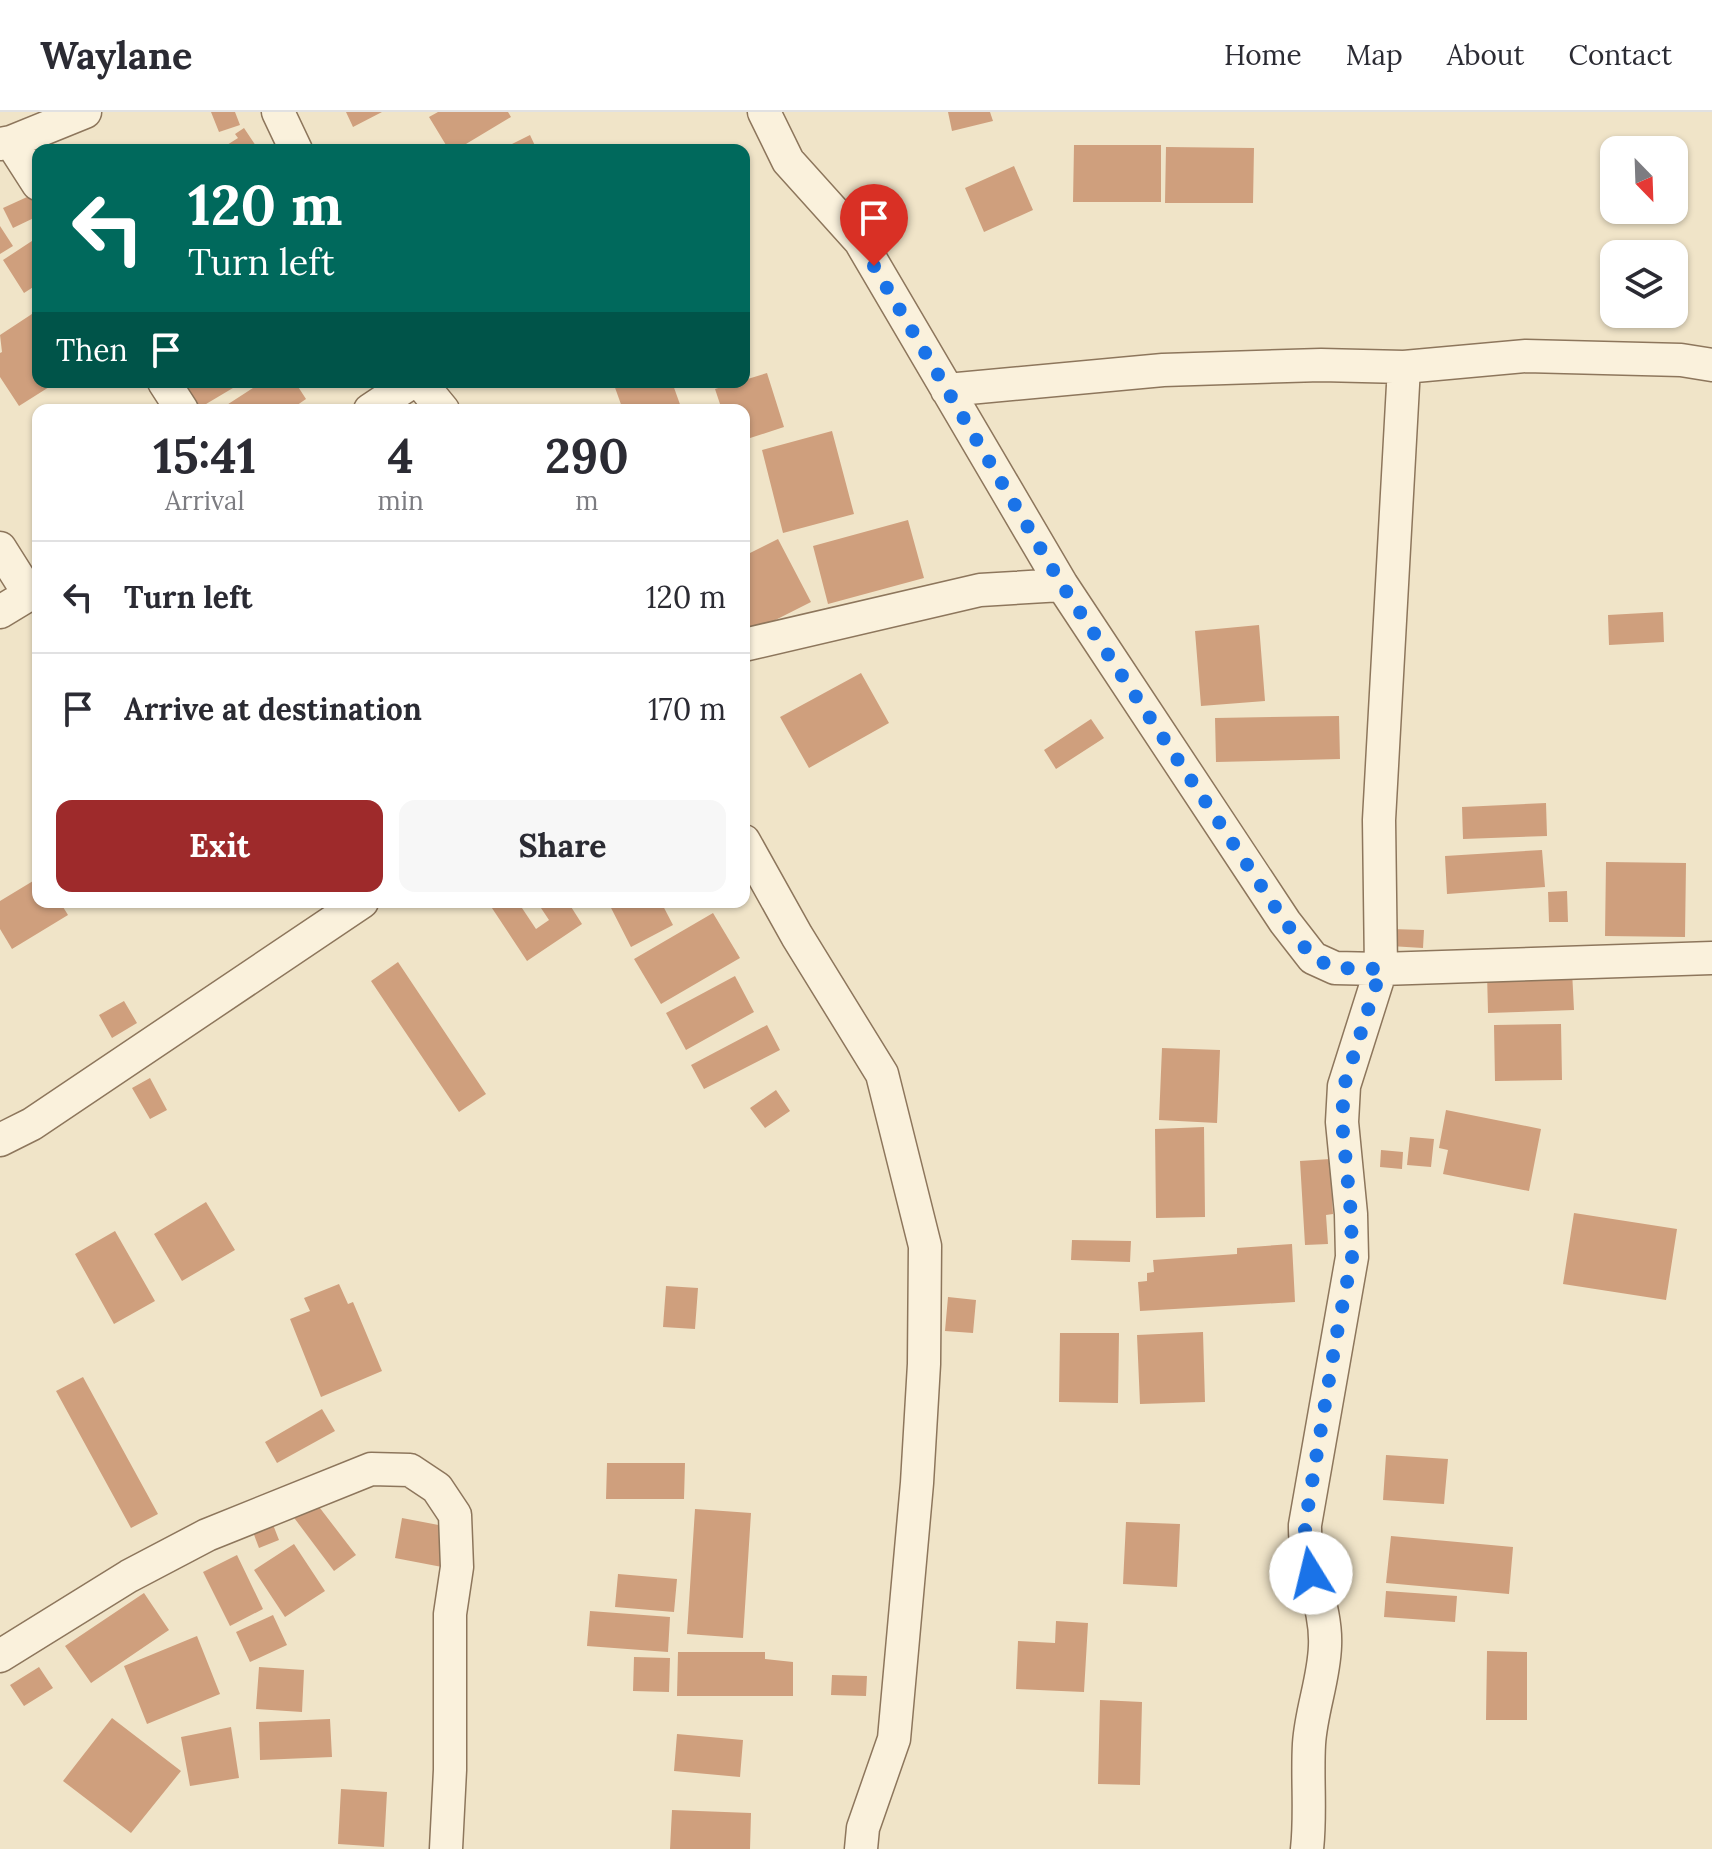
<!DOCTYPE html>
<style>
:root{--surface:#fff;--page:#f7f7f7;--text:#2b2b33;--muted:#7c7c81;--line:#e1e1e2;--accent:#9e2a2b}
body{margin:0;font-family:Lora,serif;background:var(--page);color:var(--text);height:100vh;display:flex;flex-direction:column;font-size:30px;white-space:nowrap}
*{box-sizing:border-box;margin:0}
p{font-size:26px;color:var(--muted)}
.icon{flex:none;width:44px;height:44px;fill:none;stroke:currentColor;stroke-width:2;stroke-linecap:round;stroke-linejoin:round}
.map{position:relative;flex:1;overflow:hidden}
.sheet{position:absolute;left:32px;top:292px;width:718px;height:504px;display:flex;flex-direction:column;background:var(--surface);border-radius:16px;box-shadow:0 2px 6px #0004}
.sheet>*{flex:none}
.hud{position:absolute;left:32px;top:32px;width:718px;height:244px;border-radius:16px;box-shadow:0 2px 6px #0004;background:#00695c;color:#fff;overflow:hidden}
.needle{width:52px;rotate:157deg}
.tools{position:absolute;left:1600px;top:24px;display:grid;gap:16px}
.tools a{display:grid;place-items:center;width:88px;height:88px;border-radius:16px;background:var(--surface);box-shadow:0 2px 6px #0004;font-size:40px}
.pin{position:absolute;display:grid;place-items:center;width:68px;height:68px;color:#fff;margin:-82px -34px;border-radius:50% 50% 50% 0;rotate:-45deg;box-shadow:0 0 8px #0007}
.pin .icon{rotate:45deg}
.me{position:absolute;width:88px;margin:-44px;rotate:351deg;stroke-linejoin:round;filter:drop-shadow(0 0 6px #0008)}
.turn{display:flex;align-items:center;gap:28px;height:168px;padding:0 24px;font-size:36px}
.turn .icon{width:104px;height:104px;stroke-width:2.5}
.turn b{display:block;font-size:56px;line-height:68px}
.then{display:flex;align-items:center;height:76px;padding:0 24px;background:#0003;gap:16px;font-size:30px}
.eta{display:flex;justify-content:space-evenly;align-items:center;height:136px;text-align:center}
.eta b{font-size:48px;font-weight:700;line-height:56px}
.action{display:flex;gap:16px;margin-top:auto;padding:16px 24px}
.action a{flex:1;height:92px;border-radius:16px;background:var(--accent);color:#fff;font-size:32px;font-weight:700;line-height:92px;text-align:center}
.action a+a{background:var(--page);color:var(--text)}
ul{padding:0;list-style:none}
li{display:flex;align-items:center;gap:24px;height:112px;padding:0 24px;border-top:2px solid var(--line)}
li div{flex:1}
li b{display:block;font-size:30px}
li em{font-style:normal}
header{display:flex;align-items:center;gap:48px;box-sizing:border-box;height:112px;padding:0 40px;background:var(--surface);border-bottom:2px solid var(--line)}
header strong{font-size:38px}
nav{display:flex;gap:44px;margin-inline-start:auto;font-size:28px}
.map>svg:first-child{display:block}
</style>
<header>
<strong>Waylane</strong>
<nav><a>Home</a><a>Map</a><a>About</a><a>Contact</a></nav>
</header>
<div class="map">
<svg width="1712" height="1737" viewBox="0 0 1712 1737">
<rect width="100%" height="100%" fill="#f0e4c8"/>
<!-- building -->
<path fill="#cf9f7d" d="M211 0H235L240 13 219 20Z
M346 0H382L353 15Z
M438 0H508L511 5 456 38H449L429 5Z
M948 0H990L993 9 952 19Z
M244 16 256 34 250 38H219L238 26 235 22Z
M530 23 537 38H500Z
M1074 33H1161V90H1073Z
M1166 35 1254 36 1253 91H1165Z
M1014 54 1033 98 984 120 965 76Z
M38 80V104L13 116 3 96Z
M0 114 13 134 0 142Z
M38 125V172L24 181 3 148Z
M35 200 38 204V270H57L19 294 0 265V241L2 240 0 223Z
M767 261 784 315 744 328V298H722L715 277Z
M179 270H243L196 298Z
M262 270H295L306 287 290 298H219Z
M613 270H672L682 298H623Z
M832 319 854 402 783 421 762 338Z
M908 408 924 466 828 492 813 434Z
M778 427 811 490 744 524V444Z
M1663 500 1664 530 1609 533 1608 503Z
M1259 513 1265 589 1201 594 1195 519Z
M861 561 889 611 809 656 780 605Z
M1339 604 1340 647 1216 650 1215 606Z
M1091 607 1104 626 1056 657 1044 638Z
M1546 691 1547 724 1463 727 1462 695Z
M1542 738 1545 775 1447 782 1445 744Z
M1606 750 1686 751 1685 825 1605 824Z
M38 766V790H60L68 803 12 837 0 817V789Z
M1567 779 1568 810H1549L1548 780Z
M488 790H518L536 817 549 808 537 790H568L582 812 527 849Z
M608 790H661L673 813 631 835Z
M713 801 740 846 661 892 634 847Z
M1391 817 1424 818 1423 836 1390 834Z
M398 850 486 982 459 1000 371 869Z
M1572 859 1574 898 1488 901 1487 861Z
M735 864 754 900 686 938 666 901Z
M124 889 137 911 112 926 99 903Z
M1561 912 1562 968 1495 969 1494 913Z
M767 913 780 938 704 977 691 953Z
M1162 936 1220 938 1217 1011 1159 1008Z
M150 966 167 998 150 1007 132 976Z
M776 978 790 999 765 1016 750 996Z
M1446 998 1541 1017 1529 1079 1443 1062 1448 1038 1439 1036Z
M1204 1015 1205 1105 1156 1106 1155 1017Z
M1410 1025 1434 1027 1431 1055 1407 1053Z
M1381 1038 1403 1040 1402 1057 1380 1055Z
M1330 1047 1333 1102 1326 1103 1328 1132 1305 1133 1300 1049Z
M206 1090 235 1138 182 1169 154 1122Z
M1574 1101 1677 1117 1666 1188 1563 1172Z
M115 1119 155 1189 114 1212 75 1142Z
M1072 1128 1131 1129 1130 1150 1071 1148Z
M1292 1132 1295 1190 1140 1199 1138 1170 1147 1169V1161L1154 1160 1153 1148 1237 1142V1136Z
M339 1172 348 1192 353 1190 382 1259 321 1285 290 1207 310 1199 304 1186Z
M666 1174 698 1176 695 1217 663 1215Z
M948 1185 976 1188 973 1221 945 1219Z
M1203 1220 1205 1290 1140 1292 1137 1223Z
M1060 1221H1119L1118 1291 1059 1290Z
M83 1265 158 1402 131 1416 56 1279Z
M322 1297 335 1319 277 1351 265 1330Z
M1386 1343 1448 1347 1444 1392 1383 1388Z
M607 1351H685L684 1387H606Z
M313 1387 356 1443 334 1459 292 1403Z
M695 1397 751 1401 743 1526 687 1522Z
M270 1405 279 1428 259 1436 250 1412Z
M402 1406 449 1415 442 1455 395 1446Z
M1126 1410 1180 1412 1177 1475 1123 1472Z
M1391 1424 1513 1435 1509 1482 1386 1471Z
M294 1432 325 1479 285 1505 254 1458Z
M237 1443 263 1497 230 1514 203 1460Z
M618 1462 677 1467 674 1500 615 1495Z
M1386 1479 1457 1484 1455 1510 1384 1505Z
M144 1481 169 1518 91 1571 65 1534Z
M590 1499 670 1505 668 1540 587 1534Z
M273 1503 287 1533 250 1550 236 1520Z
M1056 1509 1088 1511 1084 1580 1016 1577 1018 1529 1055 1531Z
M197 1524 220 1582 147 1612 124 1554Z
M1487 1539 1527 1540V1608H1486Z
M678 1540H765V1547L793 1550V1584H677Z
M634 1545 670 1546 669 1580 633 1579Z
M39 1555 53 1576 24 1594 10 1573Z
M259 1555 304 1558 302 1600 256 1597Z
M832 1563 867 1564 866 1584 831 1583Z
M1100 1588 1142 1590 1140 1673 1098 1672Z
M112 1606 181 1659 131 1721 63 1669Z
M330 1607 332 1645 260 1648 259 1610Z
M231 1615 239 1666 190 1674 181 1625Z
M677 1622 743 1628 740 1665 674 1659Z
M341 1677 387 1680 384 1735 338 1732Z
M672 1698 751 1701 750 1737H670Z"/>
<g fill="none" stroke-linecap="round" stroke-linejoin="round">
<!-- street casing -->
<g stroke="#8d765c" stroke-width="35">
<path id="street" d="M278 0 296 38
M764 0 788 49 860 129 1062 473 1285 810 1313 846 1335 856 1381 857 1712 846
M11 30 38 72
M0 32 11 30 85 0
M164 270 182 298
M420 270 443 298
M947 278 1163 258 1321 253 1404 255 1526 244 1681 248 1712 253
M370 298 412 270
M0 436 29 482
M0 500 38 477
M744 533 980 478 1062 473
M744 729 797 824 882 962 925 1134 924 1252 917 1371 894 1627 863 1716 861 1737
M0 1028 32 1012 362 790
M0 1544 129 1464 207 1423 371 1357 410 1358 437 1376 455 1403 457 1455 450 1502V1658L446 1737
M1307 1737C1311 1702 1307 1667 1309 1632 1311 1599 1324 1567 1325 1534 1327 1492 1304 1454 1305 1413L1352 1145 1351 1102 1342 1010 1344 974 1381 857 1379 708 1404 255"/>
</g>
<!-- street -->
<use href="#street" stroke="#faf1dc" stroke-width="32"/>
</g>
<g fill="none" stroke-linecap="round" stroke-linejoin="round">
<!-- route -->
<path stroke="#1a73e8" stroke-width="14" stroke-dasharray="0 25.2" d="M874 154 1062 473 1285 810 1313 846 1335 856 1381 857 1344 974 1342 1010 1351 1102 1352 1145 1336 1226 1305 1413V1435L1311 1461"/>
</g>
</svg>
<div class="tools">
<a><svg class="needle" viewBox="-14 -14 28 28"><path d="M0-13l5 13h-10z" fill="#e53935"/><path d="M0 13l5-13h-10z" fill="#7c7c81"/></svg></a>
<a><svg class="icon" aria-label="layers" viewBox="0 0 24 24"><path d="M12 4l9 5-9 5-9-5zM3 14l9 5 9-5"/></svg></a>
</div>
<div class="pin" style="left:874px;top:154px;background:#d93025"><svg class="icon" aria-label="arrive" viewBox="0 0 24 24"><path d="M6 21V4h12l-3 4 3 4H6"/></svg></div>
<svg class="me" style="left:1311px;top:1461px" viewBox="-20 -20 40 40"><circle r="19" fill="#fff"/><path d="M0-13L10 11 0 6-10 11z" fill="#1a73e8"/></svg>
<div class="hud">
<div class="turn"><svg class="icon" aria-label="left" viewBox="0 0 24 24"><path d="M17 20v-9H6M10 6l-5 5 5 5"/></svg><div><b>120 m</b>Turn left</div></div>
<div class="then">Then<svg class="icon" aria-label="arrive" viewBox="0 0 24 24"><path d="M6 21V4h12l-3 4 3 4H6"/></svg></div>
</div>
<section class="sheet">
<div class="eta">
<div><b>15:41</b><p>Arrival</p></div>
<div><b>4</b><p>min</p></div>
<div><b>290</b><p>m</p></div>
</div>
<ul>
<li><svg class="icon" aria-label="left" viewBox="0 0 24 24"><path d="M17 20v-9H6M10 6l-5 5 5 5"/></svg><div><b>Turn left</b></div><em>120 m</em></li>
<li><svg class="icon" aria-label="arrive" viewBox="0 0 24 24"><path d="M6 21V4h12l-3 4 3 4H6"/></svg><div><b>Arrive at destination</b></div><em>170 m</em></li>
</ul>
<div class="action"><a>Exit</a><a>Share</a></div>
</section>
</div>
